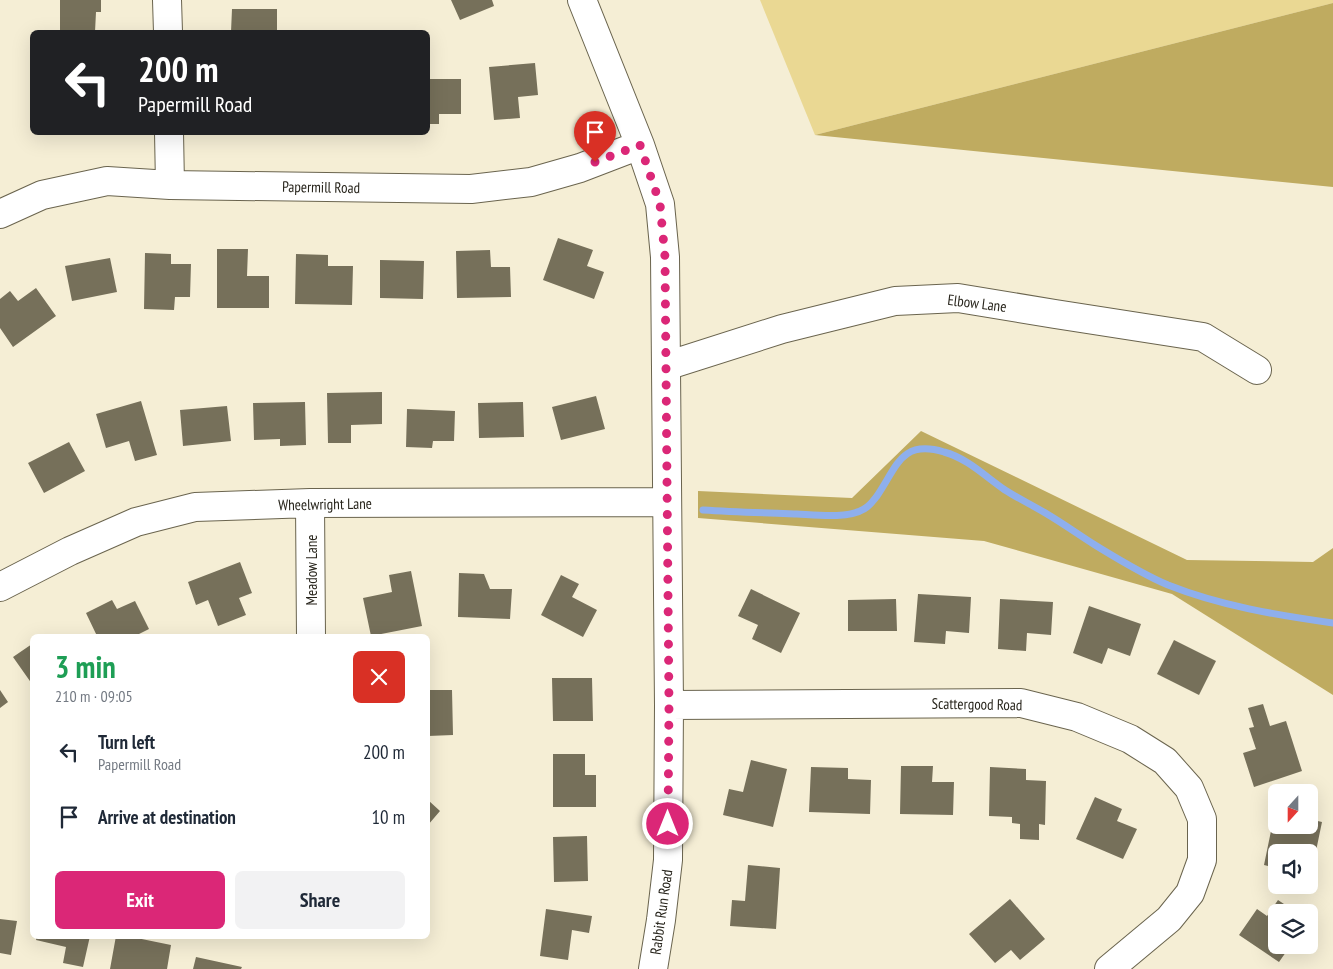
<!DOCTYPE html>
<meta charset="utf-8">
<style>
:root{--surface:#fff;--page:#f2f2f3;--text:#1f2937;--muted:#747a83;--accent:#db2777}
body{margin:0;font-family:"PT Sans Narrow",sans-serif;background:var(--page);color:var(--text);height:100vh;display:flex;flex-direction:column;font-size:19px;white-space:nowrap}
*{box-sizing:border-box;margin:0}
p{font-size:16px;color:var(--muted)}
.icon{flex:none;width:28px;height:28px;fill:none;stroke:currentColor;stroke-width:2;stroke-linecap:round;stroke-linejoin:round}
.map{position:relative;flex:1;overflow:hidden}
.drawer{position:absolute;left:30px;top:634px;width:400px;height:305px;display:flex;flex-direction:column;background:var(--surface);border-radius:8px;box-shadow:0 5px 20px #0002}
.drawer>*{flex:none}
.guide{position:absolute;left:30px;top:30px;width:400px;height:105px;border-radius:8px;box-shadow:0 5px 20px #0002;background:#202124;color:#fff;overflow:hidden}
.needle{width:32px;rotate:201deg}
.controls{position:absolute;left:1268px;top:784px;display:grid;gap:10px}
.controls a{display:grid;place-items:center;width:50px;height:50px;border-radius:8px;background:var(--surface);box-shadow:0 5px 20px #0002;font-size:25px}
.pin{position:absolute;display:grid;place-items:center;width:42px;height:42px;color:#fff;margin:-51px -21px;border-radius:50% 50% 50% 0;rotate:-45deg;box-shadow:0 0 5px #0007}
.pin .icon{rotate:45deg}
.me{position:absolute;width:55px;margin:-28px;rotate:0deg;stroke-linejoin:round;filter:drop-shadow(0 0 4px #0008)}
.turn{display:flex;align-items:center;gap:18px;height:105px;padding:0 25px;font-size:22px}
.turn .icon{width:65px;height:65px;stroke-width:2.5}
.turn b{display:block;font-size:35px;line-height:42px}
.round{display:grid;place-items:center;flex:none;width:52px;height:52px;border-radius:8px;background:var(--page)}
.summary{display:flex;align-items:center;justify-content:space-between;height:85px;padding:0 25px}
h1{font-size:30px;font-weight:600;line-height:38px;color:#1e9e55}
.primary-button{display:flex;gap:10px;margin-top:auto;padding:10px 25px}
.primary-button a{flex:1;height:58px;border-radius:8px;background:var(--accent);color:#fff;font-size:20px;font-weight:600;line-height:58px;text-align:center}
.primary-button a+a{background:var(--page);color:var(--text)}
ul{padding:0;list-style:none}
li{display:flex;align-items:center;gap:15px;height:65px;padding:0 25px}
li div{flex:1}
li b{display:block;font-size:19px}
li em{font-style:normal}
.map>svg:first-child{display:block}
</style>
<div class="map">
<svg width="1333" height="969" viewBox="0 0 1333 969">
<rect width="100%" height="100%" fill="#f5eed5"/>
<!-- green -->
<path fill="#ead893" d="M760 0H1333V3L815 135Z"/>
<!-- forest -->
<path fill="#bfab60" d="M1333 3V187L815 135Z
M921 431 1187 560 1313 562 1333 548V695L1172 594 984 541 698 518V491L852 498Z"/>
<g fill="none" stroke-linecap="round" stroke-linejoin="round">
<!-- stream -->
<path stroke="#8eafed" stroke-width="7" d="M703 510C734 512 766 513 797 514 816 515 848 519 864 509 870 506 873 501 877 496 897 467 901 439 944 452 967 458 986 477 1005 490 1019 499 1034 506 1047 514 1064 524 1079 535 1095 545 1118 559 1142 574 1168 585 1221 606 1276 615 1333 623"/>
</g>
<!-- building -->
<path fill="#76705a" d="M60 0H101V12H96L95 32H60Z
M451 0H492L494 6 460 20Z
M232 9H277V32H231Z
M535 63 538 95 518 97 520 118 494 120 489 67Z
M428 79H461V114H439V124H428Z
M558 238 593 250 587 266 604 272 594 299 543 280Z
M217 249H248L247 276H269V308H217Z
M490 250 491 267H510L511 297 457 298 456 251Z
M145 253 171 254V264H191L190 297H175L174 310 144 309Z
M296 254 328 255V266H353L352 305 295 304Z
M110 258 117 292 72 301 65 266Z
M380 260 424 261 423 299 380 298Z
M36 288 56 316 13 347 0 328V299L10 291 18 301Z
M382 392V424L351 425V443H328L327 393Z
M596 396 605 429 561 440 552 407Z
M141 401 157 455 135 461 129 441 106 448 96 414Z
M305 402 306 445 280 446V439L254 440 253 403Z
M523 402 524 437 479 438 478 403Z
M227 406 231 441 183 446 180 410Z
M407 409 455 411 454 441H433L432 448 406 447Z
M69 442 85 471 44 493 28 463Z
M240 562 252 593 239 598 246 615 218 626 208 600 196 605 188 582Z
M411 571 422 626 371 636 363 598 392 592 389 575Z
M459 573 484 574 490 589H512L510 619 458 617Z
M561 575 579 584 572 597 597 610 583 637 541 615Z
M751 589 800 613 781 653 752 639 758 625 738 616Z
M918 594 971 597 969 633 946 631 945 644 914 642Z
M896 599 897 631H848V600Z
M1000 599 1053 602 1051 635 1027 633 1026 651 998 649Z
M112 600 117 609 135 601 149 629 135 636H97L86 613Z
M1089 606 1141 624 1130 656 1108 648 1102 664 1073 653Z
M1174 640 1216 661 1199 695 1157 674Z
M32 644V684L13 657Z
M552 678H592L593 721H553Z
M0 690 8 702 0 708Z
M428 690H452L453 735 428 736Z
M1263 704 1270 726 1286 721 1302 771 1254 787 1243 753 1256 749 1249 728 1254 727 1248 708Z
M553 754H585V775H596V807H553Z
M751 760 787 769 773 827 723 815 729 789 743 792Z
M901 766H933L932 782H954L953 815 900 814Z
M811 767 848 768V779L871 780 870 814 809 812Z
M990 767 1026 769V780L1046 781 1045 825 1039 824V840L1020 839V824L1012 823V817L989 816Z
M1095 797 1122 809 1117 821 1137 829 1123 859 1076 839Z
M428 800 440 811 428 825Z
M1309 819 1322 822 1311 875H1309V852H1276V868L1264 865 1271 831 1281 833 1283 825H1309Z
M587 836 588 881 554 882 553 837Z
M748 865 780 868 776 929 730 926 732 900 745 901Z
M1010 899 1045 939 1020 960 1011 950 995 963 969 934Z
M1278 900 1296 912H1276V945H1291L1279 962 1239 935 1257 909 1267 916Z
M546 909 592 916 589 933 572 930 568 960 540 956Z
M0 919 17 921 11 955 0 953Z
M37 936H90L83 967 63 963 66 947 36 940Z
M116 936H127L171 945 167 969H110Z
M196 957 242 967 241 969H193Z"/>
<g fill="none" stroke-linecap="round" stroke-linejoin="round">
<!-- minor casing -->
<g stroke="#6a644e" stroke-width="30">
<path id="minor" d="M167 0 168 32
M582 0 640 145 660 204 665 257 669 705 668 860 661 920 653 969
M169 132 170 185
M0 214 42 195 107 181 170 185 471 189 531 182 580 168 640 145
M666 366 782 329 895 301 958 298 1055 314 1203 337 1257 370
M310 503 311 636
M0 587 70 551 136 522 195 507 310 503 667 502
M669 705 1021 703 1077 717 1130 739 1165 761 1189 788 1202 819V860L1190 893 1169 919 1109 969"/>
</g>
<!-- minor -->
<use href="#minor" stroke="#fff" stroke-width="28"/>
</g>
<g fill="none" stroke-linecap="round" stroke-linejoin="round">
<!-- route -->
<path stroke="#db2777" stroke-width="9" stroke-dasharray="0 16.2" d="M595 162 640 145 660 204 665 257 669 705 668 824"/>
</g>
<g text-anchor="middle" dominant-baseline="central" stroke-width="4.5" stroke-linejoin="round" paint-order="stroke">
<!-- street labels -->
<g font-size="15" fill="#28251c" stroke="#fff">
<text transform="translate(321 187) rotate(1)">Papermill Road</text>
<text transform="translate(977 303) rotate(7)">Elbow Lane</text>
<text transform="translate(325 504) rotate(-1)">Wheelwright Lane</text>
<text transform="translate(311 570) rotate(-90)">Meadow Lane</text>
<text transform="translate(977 704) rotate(1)">Scattergood Road</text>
<text transform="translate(661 912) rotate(-82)">Rabbit Run Road</text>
</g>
</g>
</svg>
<div class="controls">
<a><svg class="needle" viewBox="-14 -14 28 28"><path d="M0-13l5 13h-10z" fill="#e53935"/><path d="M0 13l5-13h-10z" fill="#747a83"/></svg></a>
<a><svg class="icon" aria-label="sound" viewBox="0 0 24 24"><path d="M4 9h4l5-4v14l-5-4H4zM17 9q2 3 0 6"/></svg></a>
<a><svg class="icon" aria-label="layers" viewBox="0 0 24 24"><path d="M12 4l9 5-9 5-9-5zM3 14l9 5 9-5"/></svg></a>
</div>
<div class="pin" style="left:595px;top:162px;background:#d93025"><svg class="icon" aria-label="arrive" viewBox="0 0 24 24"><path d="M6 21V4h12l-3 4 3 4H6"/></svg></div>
<svg class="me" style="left:668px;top:824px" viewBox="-20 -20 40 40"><circle r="17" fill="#db2777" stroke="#fff" stroke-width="3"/><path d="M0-11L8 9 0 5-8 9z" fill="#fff"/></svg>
<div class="guide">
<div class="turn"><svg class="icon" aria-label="left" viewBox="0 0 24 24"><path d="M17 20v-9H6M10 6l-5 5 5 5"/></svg><div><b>200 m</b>Papermill Road</div></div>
</div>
<section class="drawer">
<div class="summary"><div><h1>3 min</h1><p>210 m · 09:05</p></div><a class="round" style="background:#d93025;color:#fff"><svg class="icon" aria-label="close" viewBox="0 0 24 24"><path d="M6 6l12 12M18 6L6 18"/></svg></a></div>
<ul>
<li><svg class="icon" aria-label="left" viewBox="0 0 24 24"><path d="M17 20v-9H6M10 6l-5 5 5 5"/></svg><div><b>Turn left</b><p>Papermill Road</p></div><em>200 m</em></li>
<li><svg class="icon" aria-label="arrive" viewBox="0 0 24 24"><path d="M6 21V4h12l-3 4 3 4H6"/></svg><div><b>Arrive at destination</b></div><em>10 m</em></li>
</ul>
<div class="primary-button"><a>Exit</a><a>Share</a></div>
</section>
</div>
